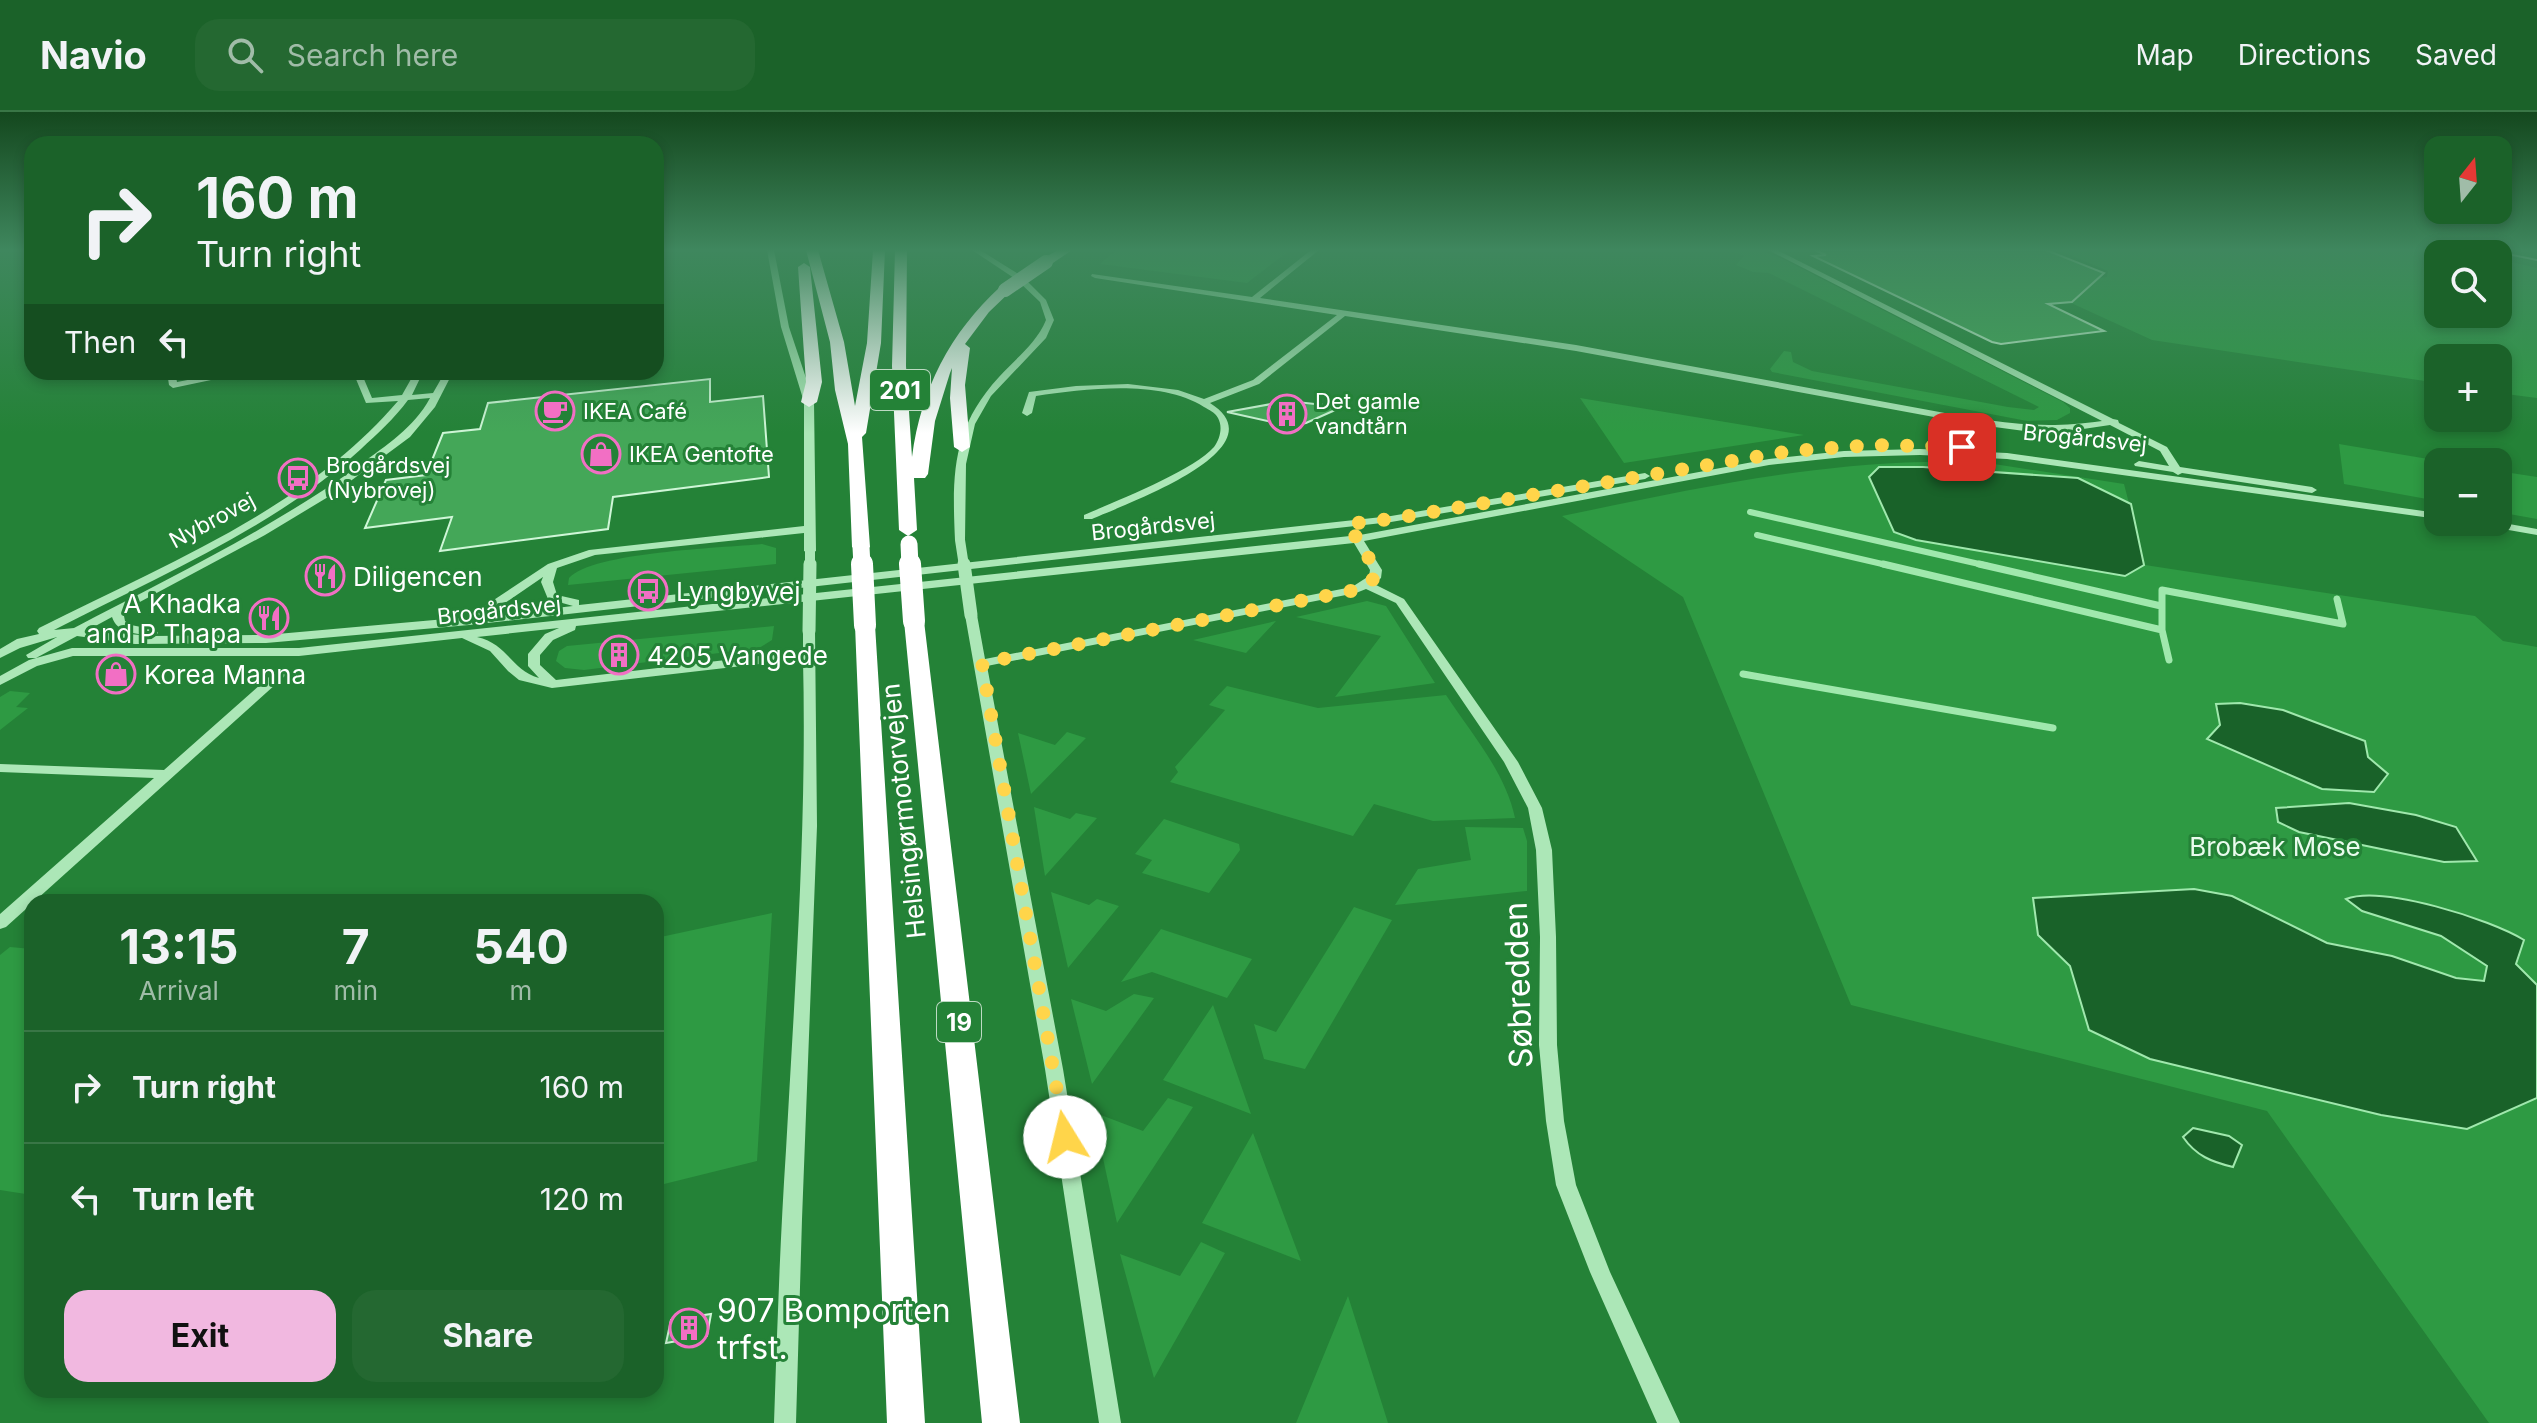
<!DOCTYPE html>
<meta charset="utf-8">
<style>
:root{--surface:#1b6229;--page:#246831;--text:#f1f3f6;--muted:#a0bca8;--line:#397646;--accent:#f1b8e0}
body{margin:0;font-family:Inter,sans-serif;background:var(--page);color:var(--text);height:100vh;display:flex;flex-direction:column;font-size:30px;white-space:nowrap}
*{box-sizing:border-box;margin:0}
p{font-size:26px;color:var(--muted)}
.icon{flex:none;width:44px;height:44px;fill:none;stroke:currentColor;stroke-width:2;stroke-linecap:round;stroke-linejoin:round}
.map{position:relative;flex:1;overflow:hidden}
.drawer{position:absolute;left:24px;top:782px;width:640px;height:504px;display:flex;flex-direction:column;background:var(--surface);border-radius:24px;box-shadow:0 4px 12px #0003}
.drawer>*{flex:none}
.guide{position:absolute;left:24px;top:24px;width:640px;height:244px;border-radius:24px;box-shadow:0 4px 12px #0003;background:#1b6229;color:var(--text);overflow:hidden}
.needle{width:52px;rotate:17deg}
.tools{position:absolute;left:2424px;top:24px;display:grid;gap:16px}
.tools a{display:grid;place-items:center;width:88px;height:88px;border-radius:16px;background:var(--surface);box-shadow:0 4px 12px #0003;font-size:40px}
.pin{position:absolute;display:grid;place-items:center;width:68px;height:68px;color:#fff;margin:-34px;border-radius:16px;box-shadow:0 4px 12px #0006}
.me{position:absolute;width:88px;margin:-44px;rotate:351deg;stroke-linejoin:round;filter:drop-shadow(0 0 6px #0008)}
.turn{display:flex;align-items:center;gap:28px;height:168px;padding:0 40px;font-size:36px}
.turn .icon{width:104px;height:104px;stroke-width:2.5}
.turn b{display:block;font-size:56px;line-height:68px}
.then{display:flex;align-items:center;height:76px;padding:0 40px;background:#0003;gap:16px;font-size:30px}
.eta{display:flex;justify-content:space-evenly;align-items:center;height:136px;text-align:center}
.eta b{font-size:48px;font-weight:700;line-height:56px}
.button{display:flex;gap:16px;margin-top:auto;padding:16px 40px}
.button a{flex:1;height:92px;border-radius:24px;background:var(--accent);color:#111;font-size:32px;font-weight:700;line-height:92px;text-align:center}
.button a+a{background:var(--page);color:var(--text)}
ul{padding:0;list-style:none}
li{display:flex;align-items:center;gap:24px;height:112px;padding:0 40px;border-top:2px solid var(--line)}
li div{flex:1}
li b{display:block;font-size:30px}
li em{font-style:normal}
header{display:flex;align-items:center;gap:48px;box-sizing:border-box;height:112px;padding:0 40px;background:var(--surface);border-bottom:2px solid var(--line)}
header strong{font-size:38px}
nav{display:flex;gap:44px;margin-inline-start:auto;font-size:28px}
.search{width:560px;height:72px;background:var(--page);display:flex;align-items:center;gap:20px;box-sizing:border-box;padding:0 28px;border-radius:24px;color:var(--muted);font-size:30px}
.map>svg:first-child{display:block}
</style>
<header>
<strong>Navio</strong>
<div class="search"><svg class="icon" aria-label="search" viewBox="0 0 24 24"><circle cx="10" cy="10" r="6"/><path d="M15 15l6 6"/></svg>Search here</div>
<nav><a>Map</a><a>Directions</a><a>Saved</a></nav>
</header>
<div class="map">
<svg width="2537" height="1311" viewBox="0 0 2537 1311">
<rect width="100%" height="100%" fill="#248237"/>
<!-- green -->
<path fill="#2e9a43" d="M1116 138H1290L1247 171 1100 152Z
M1729 138H1758L1783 147 2063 290 2070 296V301L2057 308 2027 309 1772 260 1770 257 1784 239 1791 240 1793 250 1812 259 2008 295 2034 298 2039 295 1769 161 1753 160 1736 153 1744 144Z
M2058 138H2454L2474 142H2438V202H2498V147L2537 156V286L2498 281V246H2438V271L2152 228 2034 174 2107 165 2108 159Z
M1580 286 1804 323 1624 351Z
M2339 332 2446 350H2438V389L2344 372Z
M1924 350 1994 352 2124 372 2145 453 2475 504 2503 529 2537 535V1311H2489L2267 999 1851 893 1683 485 1562 404C1684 379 1799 353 1924 350Z
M2498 359 2537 365V407L2498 400Z
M762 432 776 436V452L568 473 569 466C593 440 721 436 762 432Z
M1367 489 1386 494 1435 571 1335 585 1381 524 1296 505Z
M1276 509 1246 541 1193 528Z
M774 514 772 528 759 536 584 558 565 556 556 549 559 539 567 534Z
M1227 574 1318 596 1446 583C1471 621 1506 661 1515 706L1433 709 1374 692 1353 724 1170 670 1178 660 1175 655 1225 598 1209 593Z
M10 579 30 581 16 595 28 596 0 618V585Z
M1067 620 1086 626 1031 682 1018 621 1055 633Z
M1034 695 1070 707 1076 701 1097 706 1045 764Z
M1164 707 1239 732 1240 738 1209 781 1142 761 1152 748 1135 742Z
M1465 715 1523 716 1527 729V779L1395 793 1418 757 1471 748Z
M1051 780 1089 793 1097 787 1119 794 1068 856Z
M1354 795 1392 808 1305 957 1264 947 1254 912 1276 920Z
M772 801 757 1049 656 1074V826Z
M1161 817 1252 847 1227 886 1152 860 1121 870Z
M10 835 32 837V1083L0 1078V843Z
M1134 882 1154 886 1092 972 1071 887 1106 899Z
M1213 893 1251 1002 1163 968Z
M1168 986 1193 995 1117 1111 1093 1000 1143 1019Z
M1253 1021 1301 1149 1202 1111Z
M1201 1130 1225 1141 1154 1266 1120 1142 1180 1164Z
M1348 1184 1388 1311H1296Z"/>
<!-- water -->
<path fill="#196229" stroke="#a0e8ad" stroke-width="2" d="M1879 355H1923L2078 366 2131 392 2144 453 2125 464 1916 428 1894 420 1869 365Z
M2240 591 2283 598 2365 629 2368 645 2388 662 2374 680 2322 677 2207 627 2220 613 2216 592Z
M2349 691 2416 703 2456 715 2477 749 2444 750 2299 720 2278 710 2276 696Z
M2194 777 2232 784 2327 831 2392 844 2456 866 2484 869 2487 854 2441 824 2362 799 2346 787C2382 773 2490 807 2524 828L2516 852 2537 873V986L2467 1017 2381 1003 2150 947 2089 918 2070 854 2038 823 2033 786Z
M2193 1016 2229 1024 2242 1033 2233 1055C2212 1050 2196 1044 2183 1025Z"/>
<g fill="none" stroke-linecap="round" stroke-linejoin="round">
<!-- stream-far1 -->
<path stroke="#a0e8ad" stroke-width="6" d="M1750 400 1988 454
M1757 423 1891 454"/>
<!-- stream -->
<path stroke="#a0e8ad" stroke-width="7" d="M1883 452 2162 518
M1979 452 2161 494
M2169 548 2162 518V478L2343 512 2337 487
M1743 562 2053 616"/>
</g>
<!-- building -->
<path fill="#44a758" stroke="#cff6d7" stroke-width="2" d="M1815 138H2046L2104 161 2072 190 2048 192 2104 219 2001 232 1992 230 1813 144 1826 143Z
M710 267V290L763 284 769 365 613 385 608 417 440 439 452 405 365 416 386 368 426 363 443 321 480 317 488 291Z
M1288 289 1342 295 1306 311 1290 314 1227 300Z
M711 1202 707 1224 666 1231 671 1208Z"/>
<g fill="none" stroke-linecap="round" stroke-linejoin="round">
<!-- minor -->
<path fill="#ace7b7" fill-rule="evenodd" d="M767 138H774L789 215 814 290 816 439 810 442 804 439V421L595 443 557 456 553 470 557 483 579 488V493L1391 404 1645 361 1650 364 1645 367 1391 410 469 513 266 531 135 532 77 524 36 546H28L26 543 57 525 20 536 0 546V537L17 527 39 522 37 519 39 516C163 453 305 398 398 289L366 291 353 260H361L372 286 402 283 415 260H423L412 283 433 281 445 260H453L435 295 410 325 333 382 265 423 123 499 125 509 131 513 156 518 158 521 154 524 266 523 468 505 548 452 589 438 804 414V290L781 215ZM430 286C414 316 386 333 360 353 271 417 171 465 74 516L54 518C159 464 272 417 361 337 377 322 394 307 408 288ZM543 465 541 470 548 487 573 494 486 504ZM112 505C117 521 135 521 150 524L88 518Z
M972 138H980L1023 165 1046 188 1054 208 1046 226 991 284 975 312 966 352 965 428 960 431 955 428C952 362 952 316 999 265 1016 246 1036 232 1046 208L1040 190 1017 168Z
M1311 138H1319L1260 186 1576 233 1972 306C2021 313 2052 316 2102 309L1768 138H1777L2113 307 2118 308 2119 311 2167 335 2180 355 2312 375 2317 378 2312 381 2182 361 2178 363 2173 360 2135 354 2134 352 2139 349 2169 354 2160 339 2110 313 2063 320H2032L1972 312 1576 239 1345 204 1259 272 1210 291C1283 337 1123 393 1092 407H1084V403C1116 389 1193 359 1214 335 1220 327 1223 315 1218 306 1215 300 1209 298 1204 295 1160 267 1085 277 1036 284L1032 301 1027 304 1022 301 1029 280 1076 274 1128 272 1178 278 1204 287 1253 268 1337 203 1095 166 1091 164 1092 162 1252 185Z
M167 260H175L177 270 230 260H249L173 276 169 273Z
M1920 337 2007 341 2438 401V407L2007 347 1920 343 1844 345 1769 353 1364 429 1382 458 1381 466 1374 472 1404 487 1518 650 1542 696 1552 738 1556 825 1557 933 1564 1009 1576 1073 1610 1160 1680 1311H1657L1590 1160 1556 1073 1546 1009 1539 933 1540 825 1536 738 1528 696 1504 650 1396 491 1366 477 1356 481 987 554 1063 957 1121 1311H1099L1045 957 965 503 971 499 977 503 985 547 1352 475 1369 464 1370 458 1354 431 576 514 575 518 553 528 540 543V553L556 568 803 539V519L809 515 815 519 817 714 802 1107 796 1311H774C777 1220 780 1129 786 1038 795 874 807 711 803 547L552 576 519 568 508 559 490 539 462 526 299 544H73L37 554 0 573V564L29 548 72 536H299L1350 424V420L1354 419 1360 423 1769 347 1844 339ZM559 516 545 522 528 542V554L539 566C511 558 508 532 477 525Z
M2475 410H2498L2537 417V423L2480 413Z
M282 556 286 557 288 560 286 563 6 815 0 817V802L154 666 0 660V652L164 658 278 557Z"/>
<!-- highway -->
<path fill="#fff" fill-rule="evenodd" d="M806 138H818L844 230 855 294 867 231 873 138H885L881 231 866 321 862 325 870 435 861 441 852 435 848 332 835 278 830 230Z
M895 138H907L906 254 912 345C921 277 950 221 1000 175L1012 178 989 200 965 232 970 236 965 273 970 335 962 340 954 335 950 286 952 256 950 261 935 309 928 362 925 366H914L917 418 908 424 899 418 892 254Z
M1058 138H1072L1050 153H1042V147Z
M804 151 810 155 822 270 817 290 809 295 801 290 806 270 798 155Z
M914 503 924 509 1020 1311H982L904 509Z
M865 507 875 513 925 1311H887L855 513Z"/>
<!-- tram -->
<path stroke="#fff" stroke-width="2" d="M2488 138 2537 148"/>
<!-- minor-bridge-far1 -->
<path stroke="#ace7b7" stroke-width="10" d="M960 428 964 454
M810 454V439"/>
<!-- minor-bridge -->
<path stroke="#ace7b7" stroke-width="13" d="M964 452 971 503
M809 519 810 452"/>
<!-- highway-bridge-far2 -->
<path stroke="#fff" stroke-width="14" d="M1005 178 1046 150"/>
<!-- highway-bridge-far1 -->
<path stroke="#fff" stroke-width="17" d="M909 432 910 454
M861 435 862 454"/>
<!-- highway-bridge -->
<path stroke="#fff" stroke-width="22" d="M862 452 865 513
M910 452 914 509"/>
</g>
<!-- sky -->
<linearGradient id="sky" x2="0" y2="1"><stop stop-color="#14481e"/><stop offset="0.43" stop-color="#3f875e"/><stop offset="1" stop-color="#3f875e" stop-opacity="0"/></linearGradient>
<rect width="2537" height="321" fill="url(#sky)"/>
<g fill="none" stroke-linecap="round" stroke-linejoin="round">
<!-- route -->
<path stroke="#ffd54a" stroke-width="14" stroke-dasharray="0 25.2" d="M1065 1025 982 551 1356 478 1375 466 1376 458 1348 412 1391 407 1791 339 1874 333 1962 335"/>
</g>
<!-- icons -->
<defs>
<g id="cafe-ring" transform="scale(2)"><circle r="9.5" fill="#248237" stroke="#f26fc4" stroke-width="1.5"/><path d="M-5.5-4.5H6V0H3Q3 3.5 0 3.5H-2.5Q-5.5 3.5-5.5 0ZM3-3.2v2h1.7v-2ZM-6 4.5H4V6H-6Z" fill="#f26fc4"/></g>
<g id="building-ring" transform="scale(2)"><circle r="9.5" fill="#248237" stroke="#f26fc4" stroke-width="1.5"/><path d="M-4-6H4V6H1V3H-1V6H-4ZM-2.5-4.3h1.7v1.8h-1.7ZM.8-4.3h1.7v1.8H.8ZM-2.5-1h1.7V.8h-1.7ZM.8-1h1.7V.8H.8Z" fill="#f26fc4"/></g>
<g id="shop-ring" transform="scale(2)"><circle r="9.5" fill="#248237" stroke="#f26fc4" stroke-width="1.5"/><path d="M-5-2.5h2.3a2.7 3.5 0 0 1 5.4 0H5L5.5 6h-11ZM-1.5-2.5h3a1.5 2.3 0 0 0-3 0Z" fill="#f26fc4"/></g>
<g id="bus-ring" transform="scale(2)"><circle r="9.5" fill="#248237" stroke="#f26fc4" stroke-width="1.5"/><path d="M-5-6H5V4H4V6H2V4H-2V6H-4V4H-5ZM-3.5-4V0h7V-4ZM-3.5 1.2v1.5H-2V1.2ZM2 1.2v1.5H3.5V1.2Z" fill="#f26fc4"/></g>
<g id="restaurant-ring" transform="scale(2)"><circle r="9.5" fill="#248237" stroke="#f26fc4" stroke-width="1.5"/><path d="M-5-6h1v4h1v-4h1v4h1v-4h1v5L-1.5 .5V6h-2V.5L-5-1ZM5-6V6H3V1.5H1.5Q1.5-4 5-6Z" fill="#f26fc4"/></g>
</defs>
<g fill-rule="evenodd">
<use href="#cafe-ring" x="555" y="299"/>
<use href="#building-ring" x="1287" y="302"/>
<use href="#shop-ring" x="601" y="342"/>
<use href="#bus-ring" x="298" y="366"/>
<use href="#restaurant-ring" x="325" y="464"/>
<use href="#bus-ring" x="648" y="479"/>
<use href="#restaurant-ring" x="269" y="506"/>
<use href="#building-ring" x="619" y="543"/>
<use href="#shop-ring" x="116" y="562"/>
<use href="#building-ring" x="689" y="1216"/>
</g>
<g text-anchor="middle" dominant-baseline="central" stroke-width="6" stroke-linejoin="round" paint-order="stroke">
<!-- far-poi labels -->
<g font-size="22" fill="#fff" stroke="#248237" text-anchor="start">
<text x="1315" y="289">Det gamle<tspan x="1315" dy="25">vandtårn</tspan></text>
<text x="583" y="299">IKEA Café</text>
<text x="629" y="342">IKEA Gentofte</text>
<text x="326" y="353">Brogårdsvej<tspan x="326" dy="25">(Nybrovej)</tspan></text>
</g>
<!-- far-street labels -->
<g font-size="22" fill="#fff" stroke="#248237">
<text transform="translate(2085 326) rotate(6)">Brogårdsvej</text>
<text transform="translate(212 408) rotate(-28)">Nybrovej</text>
<text transform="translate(1153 414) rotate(-6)">Brogårdsvej</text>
<text transform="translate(499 498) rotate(-6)">Brogårdsvej</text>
</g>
<!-- shield labels -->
<g fill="#248237" stroke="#bddac3" stroke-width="2">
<rect x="870" y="258" width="60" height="40" rx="6"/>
<rect x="937" y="890" width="44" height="40" rx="6"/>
</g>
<g font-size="24" font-weight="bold" fill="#fff">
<text x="900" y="278">201</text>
<text x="959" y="910">19</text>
</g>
<!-- poi labels -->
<g font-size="26" fill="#fff" stroke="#248237" text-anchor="start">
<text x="353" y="464">Diligencen</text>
<text x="676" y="479">Lyngbyvej</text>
<text x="241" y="491" text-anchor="end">A Khadka<tspan x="241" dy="30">and P Thapa</tspan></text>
<text x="647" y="543">4205 Vangede</text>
<text x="144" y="562">Korea Manna</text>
</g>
<!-- street labels -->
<g font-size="26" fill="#fff" stroke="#248237">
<text transform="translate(903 699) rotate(-96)">Helsingørmotorvejen</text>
</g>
<!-- park labels -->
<g font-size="26" fill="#e9fbed" stroke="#248237">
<text x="2275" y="734">Brobæk Mose</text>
</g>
<!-- near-street labels -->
<g font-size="32" fill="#fff" stroke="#248237">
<text transform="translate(1518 873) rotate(-92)">Søbredden</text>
</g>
<!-- near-poi labels -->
<g font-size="32" fill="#fff" stroke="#248237" text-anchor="start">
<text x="717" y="1198">907 Bomporten<tspan x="717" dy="37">trfst.</tspan></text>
</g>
</g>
</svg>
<div class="tools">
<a><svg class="needle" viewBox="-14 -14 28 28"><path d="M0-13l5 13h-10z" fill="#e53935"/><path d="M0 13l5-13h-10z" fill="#a0bca8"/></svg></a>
<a><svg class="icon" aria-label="search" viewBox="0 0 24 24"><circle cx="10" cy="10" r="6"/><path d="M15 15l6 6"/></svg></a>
<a>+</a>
<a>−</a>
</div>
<div class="pin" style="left:1962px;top:335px;background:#d93025"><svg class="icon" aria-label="arrive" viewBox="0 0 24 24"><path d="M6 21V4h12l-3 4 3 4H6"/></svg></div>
<svg class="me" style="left:1065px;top:1025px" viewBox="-20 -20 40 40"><circle r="19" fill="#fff"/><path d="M0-13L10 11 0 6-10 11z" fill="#ffd54a"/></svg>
<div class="guide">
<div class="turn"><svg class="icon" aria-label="right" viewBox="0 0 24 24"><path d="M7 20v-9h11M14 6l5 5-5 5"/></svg><div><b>160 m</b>Turn right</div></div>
<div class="then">Then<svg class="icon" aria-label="left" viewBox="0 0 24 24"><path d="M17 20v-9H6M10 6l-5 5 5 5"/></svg></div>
</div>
<section class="drawer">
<div class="eta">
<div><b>13:15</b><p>Arrival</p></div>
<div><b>7</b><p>min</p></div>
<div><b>540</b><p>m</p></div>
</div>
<ul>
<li><svg class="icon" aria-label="right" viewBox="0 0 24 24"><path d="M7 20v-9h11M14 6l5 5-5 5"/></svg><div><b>Turn right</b></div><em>160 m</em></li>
<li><svg class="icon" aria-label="left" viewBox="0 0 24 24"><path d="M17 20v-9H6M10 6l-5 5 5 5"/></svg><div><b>Turn left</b></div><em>120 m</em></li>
</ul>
<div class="button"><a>Exit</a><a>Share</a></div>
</section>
</div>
